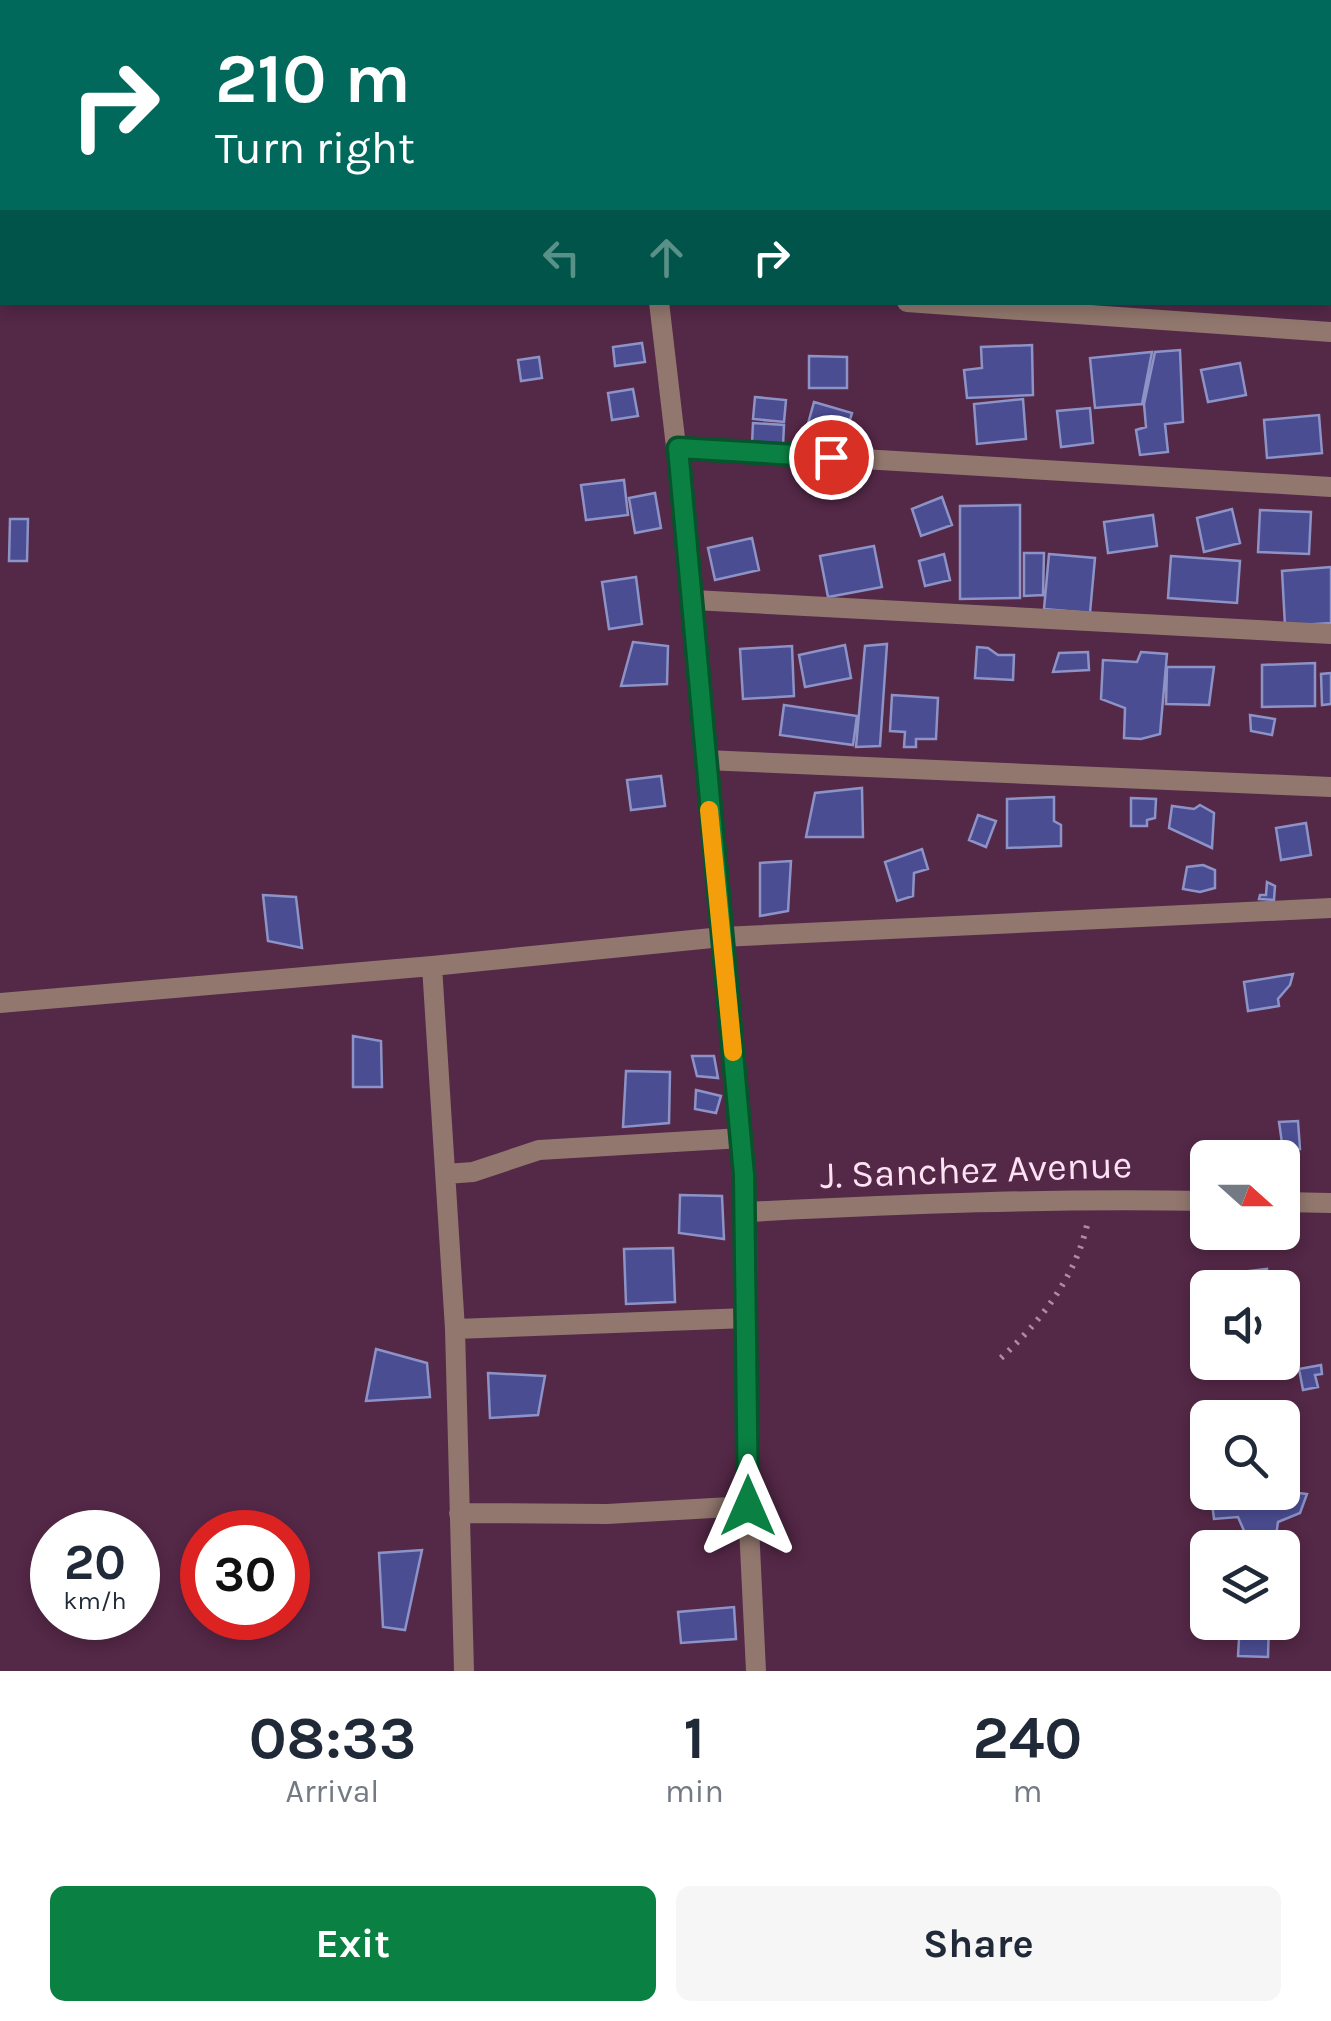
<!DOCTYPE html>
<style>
:root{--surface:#fff;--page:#f6f6f7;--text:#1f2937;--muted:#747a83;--accent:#0b8043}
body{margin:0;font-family:Karla,sans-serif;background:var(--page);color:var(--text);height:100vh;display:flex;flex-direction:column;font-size:38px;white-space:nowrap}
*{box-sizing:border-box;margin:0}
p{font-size:32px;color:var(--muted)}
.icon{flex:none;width:55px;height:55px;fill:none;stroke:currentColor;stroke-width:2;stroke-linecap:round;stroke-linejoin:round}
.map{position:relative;height:1671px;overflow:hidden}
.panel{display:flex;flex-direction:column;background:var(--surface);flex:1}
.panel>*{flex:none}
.guide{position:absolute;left:0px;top:0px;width:1332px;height:305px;box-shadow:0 5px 15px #0003;background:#00695c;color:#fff;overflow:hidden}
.needle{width:65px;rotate:111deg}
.tools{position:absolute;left:1190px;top:1140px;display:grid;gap:20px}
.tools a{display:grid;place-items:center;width:110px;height:110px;border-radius:15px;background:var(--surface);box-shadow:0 5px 15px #0003;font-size:50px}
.speed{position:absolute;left:30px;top:1510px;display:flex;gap:20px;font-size:50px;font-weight:700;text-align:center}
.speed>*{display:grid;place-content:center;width:130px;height:130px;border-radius:50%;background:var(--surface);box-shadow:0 5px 15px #0003;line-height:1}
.speed small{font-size:25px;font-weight:400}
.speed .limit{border:15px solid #d22;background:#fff;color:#111}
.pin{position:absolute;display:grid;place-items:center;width:85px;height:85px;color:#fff;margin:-42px;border:5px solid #fff;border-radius:50%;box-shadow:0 2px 10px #0007}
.me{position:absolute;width:110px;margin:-55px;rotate:0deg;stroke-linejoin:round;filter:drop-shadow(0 0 8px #0008)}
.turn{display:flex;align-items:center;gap:35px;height:210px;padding:0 50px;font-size:45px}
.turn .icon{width:130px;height:130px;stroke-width:2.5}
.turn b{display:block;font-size:70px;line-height:85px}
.lanes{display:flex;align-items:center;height:95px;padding:0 50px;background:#0003;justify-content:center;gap:50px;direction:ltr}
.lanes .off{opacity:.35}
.eta{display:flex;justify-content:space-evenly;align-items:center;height:170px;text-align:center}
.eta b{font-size:60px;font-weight:700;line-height:70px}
.cta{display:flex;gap:20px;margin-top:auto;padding:20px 50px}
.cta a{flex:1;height:115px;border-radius:15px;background:var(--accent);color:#fff;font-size:40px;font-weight:700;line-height:115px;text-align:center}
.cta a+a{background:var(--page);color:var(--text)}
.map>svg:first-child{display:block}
</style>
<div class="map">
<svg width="1331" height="1671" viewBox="0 0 1331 1671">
<rect width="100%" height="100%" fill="#542847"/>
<!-- building -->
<path fill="#4b4d92" stroke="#8d93c7" stroke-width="2.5" d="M642 343 645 362 615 366 613 347Z
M1032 345 1033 395 967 398 964 370 982 368 981 347Z
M1180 350 1183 422 1165 424 1168 452 1140 455 1136 430 1146 427 1144 404 1155 352Z
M1152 352 1142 404 1095 408 1090 358Z
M809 356 847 357V388H809Z
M539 357 542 378 521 381 518 360Z
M1240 363 1246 395 1208 402 1201 370Z
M633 389 638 416 612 420 608 393Z
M755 397 786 400 784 422 753 419Z
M1023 399 1026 439 977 444 974 404Z
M814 402 852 413 841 449 804 438Z
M1090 408 1093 443 1061 447 1057 411Z
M1319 415 1322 453 1267 458 1264 420Z
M753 423 784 425 783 446 752 444Z
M624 480 628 515 586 520 581 485Z
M655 493 661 528 635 533 629 498Z
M942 497 952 525 921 536 912 509Z
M1020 505V598L960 599V506Z
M1232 509 1240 543 1204 552 1197 518Z
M1260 510 1311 512 1309 554 1258 552Z
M1153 515 1157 546 1108 553 1104 522Z
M10 519H28L27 561H9Z
M752 538 759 570 715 580 708 548Z
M874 546 882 587 828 597 820 556Z
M1024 553H1044L1043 595 1024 596Z
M944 554 950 580 925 586 919 561Z
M1049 554 1095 558 1090 613 1044 609Z
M1171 556 1240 561 1237 603 1168 598Z
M1331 567V623L1285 626 1282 571Z
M636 577 642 624 609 629 602 582Z
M633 642 668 646 667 684 621 686Z
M887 644 880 746 856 747 865 646Z
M845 645 851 678 805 687 799 655Z
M792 646 794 696 743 699 740 649Z
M977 647 988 648 998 655H1014L1013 680 975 678Z
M1088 652 1089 670 1053 672 1059 653Z
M1141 652 1167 654 1160 734 1141 739 1124 738 1125 708 1101 699 1103 660 1137 662Z
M1315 663V706L1262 707V665Z
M1167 667H1214L1209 705 1166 704Z
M1331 673V704L1322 705 1321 674Z
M892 695 938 698 936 739H916V747H904L905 732 890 731Z
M784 705 857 716 853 745 780 735Z
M1250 715 1275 719 1272 735 1251 731Z
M661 776 665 806 631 810 627 780Z
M862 788 863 837H806L815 793Z
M1054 797V821L1061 825V846L1007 848V799Z
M1131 798 1156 799 1155 818 1147 820V826H1131Z
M1200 805 1214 813 1212 848 1169 828 1172 806 1194 809Z
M978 815 996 821 986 847 969 840Z
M1306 823 1311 855 1281 860 1276 828Z
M922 849 928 869 914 873 913 896 897 901 885 862Z
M791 861 788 911 760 916V863Z
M1203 865 1215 870V888L1200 892 1183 889 1187 867Z
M1267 882 1275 886 1274 900 1259 899 1260 895H1266Z
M263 895 296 897 302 948 268 941Z
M1293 974 1290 985 1278 999 1279 1006 1248 1011 1244 982Z
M353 1036 381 1041 382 1087H353Z
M692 1056H714L718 1078 697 1076Z
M626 1071 670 1072 669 1123 623 1127Z
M696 1090 721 1096 716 1113 695 1109Z
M1298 1121 1300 1149 1283 1150 1279 1122Z
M680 1195 722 1196 724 1239 679 1233Z
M673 1248 675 1302 626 1304 624 1249Z
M1267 1269 1268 1288H1240V1272Z
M376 1349 427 1363 430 1397 366 1401Z
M1229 1362H1271V1366L1236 1367Z
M1321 1365 1322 1374 1315 1375 1318 1387 1303 1390 1299 1369Z
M488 1373 545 1376 538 1415 490 1418Z
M1282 1491 1307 1494 1300 1513 1278 1522 1276 1536 1245 1533 1238 1517 1214 1519 1212 1503 1229 1492Z
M422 1550 405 1630 383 1627 379 1553Z
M734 1607 736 1639 681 1643 678 1612Z
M1240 1622H1269L1268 1657 1238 1656Z"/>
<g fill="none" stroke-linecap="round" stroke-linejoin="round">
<!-- path -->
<path stroke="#ae8ba3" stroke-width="6" stroke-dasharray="2.5 8" stroke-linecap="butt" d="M1001 1358C1040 1322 1075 1278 1087 1225"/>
<!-- minor -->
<path stroke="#91776e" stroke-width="20" d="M646 0V2
M830 0 868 2
M1330 33H1331
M0 46H2
M1330 199H1331
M659 302 694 600 705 760 742 1138 747 1212 748 1506 756 1671
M907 302 1331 332
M678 448 1331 487
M694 600 1331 634
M705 760 1331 787
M432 966 455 1329 464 1671
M0 1003 432 966 722 937 1331 908
M446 1174 473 1172 539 1150 742 1138
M1282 1202 1331 1203
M747 1212C900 1204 1053 1198 1208 1201
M455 1329 747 1318
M459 1513 607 1514 748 1506"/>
</g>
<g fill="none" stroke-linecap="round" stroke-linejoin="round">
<!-- route casing -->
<g stroke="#07532c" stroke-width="25">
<path id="route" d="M748 1506 744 1175 678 448 831 457"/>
</g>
<!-- route -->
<use href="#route" stroke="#0b8043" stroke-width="18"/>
<!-- slow -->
<path stroke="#f59e0b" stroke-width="18" d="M709 810 733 1052"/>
</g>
<g text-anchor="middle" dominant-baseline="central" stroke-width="9" stroke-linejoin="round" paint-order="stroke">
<!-- street labels -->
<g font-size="38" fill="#fee2f4" stroke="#542847">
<text transform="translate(976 1170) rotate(-2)">J. Sanchez Avenue</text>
</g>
</g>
</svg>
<div class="tools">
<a><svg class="needle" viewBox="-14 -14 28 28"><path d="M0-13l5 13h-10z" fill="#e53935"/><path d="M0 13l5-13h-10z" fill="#747a83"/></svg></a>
<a><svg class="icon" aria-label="sound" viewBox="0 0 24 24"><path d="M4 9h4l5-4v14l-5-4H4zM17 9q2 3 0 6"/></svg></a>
<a><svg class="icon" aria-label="search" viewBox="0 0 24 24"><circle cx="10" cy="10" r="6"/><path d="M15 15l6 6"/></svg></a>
<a><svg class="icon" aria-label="layers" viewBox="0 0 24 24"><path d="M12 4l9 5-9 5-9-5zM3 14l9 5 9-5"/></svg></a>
</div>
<div class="speed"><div>20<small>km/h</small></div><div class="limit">30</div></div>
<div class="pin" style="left:831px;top:457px;background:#d93025"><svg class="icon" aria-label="arrive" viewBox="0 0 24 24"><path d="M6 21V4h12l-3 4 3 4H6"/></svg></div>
<svg class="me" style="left:748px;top:1506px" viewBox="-20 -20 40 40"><path d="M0-17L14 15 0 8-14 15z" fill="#0b8043" stroke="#fff" stroke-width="4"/></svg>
<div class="guide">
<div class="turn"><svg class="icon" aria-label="right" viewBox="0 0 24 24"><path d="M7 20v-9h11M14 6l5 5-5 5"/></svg><div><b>210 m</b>Turn right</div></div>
<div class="lanes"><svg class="icon off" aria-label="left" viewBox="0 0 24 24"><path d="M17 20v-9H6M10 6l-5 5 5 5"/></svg><svg class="icon off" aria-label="ahead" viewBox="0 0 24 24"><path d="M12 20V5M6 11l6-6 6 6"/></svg><svg class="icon" aria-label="right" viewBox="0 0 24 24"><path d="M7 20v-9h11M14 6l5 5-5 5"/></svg></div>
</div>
</div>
<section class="panel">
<div class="eta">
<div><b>08:33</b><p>Arrival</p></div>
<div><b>1</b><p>min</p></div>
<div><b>240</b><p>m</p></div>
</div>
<div class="cta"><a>Exit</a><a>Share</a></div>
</section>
